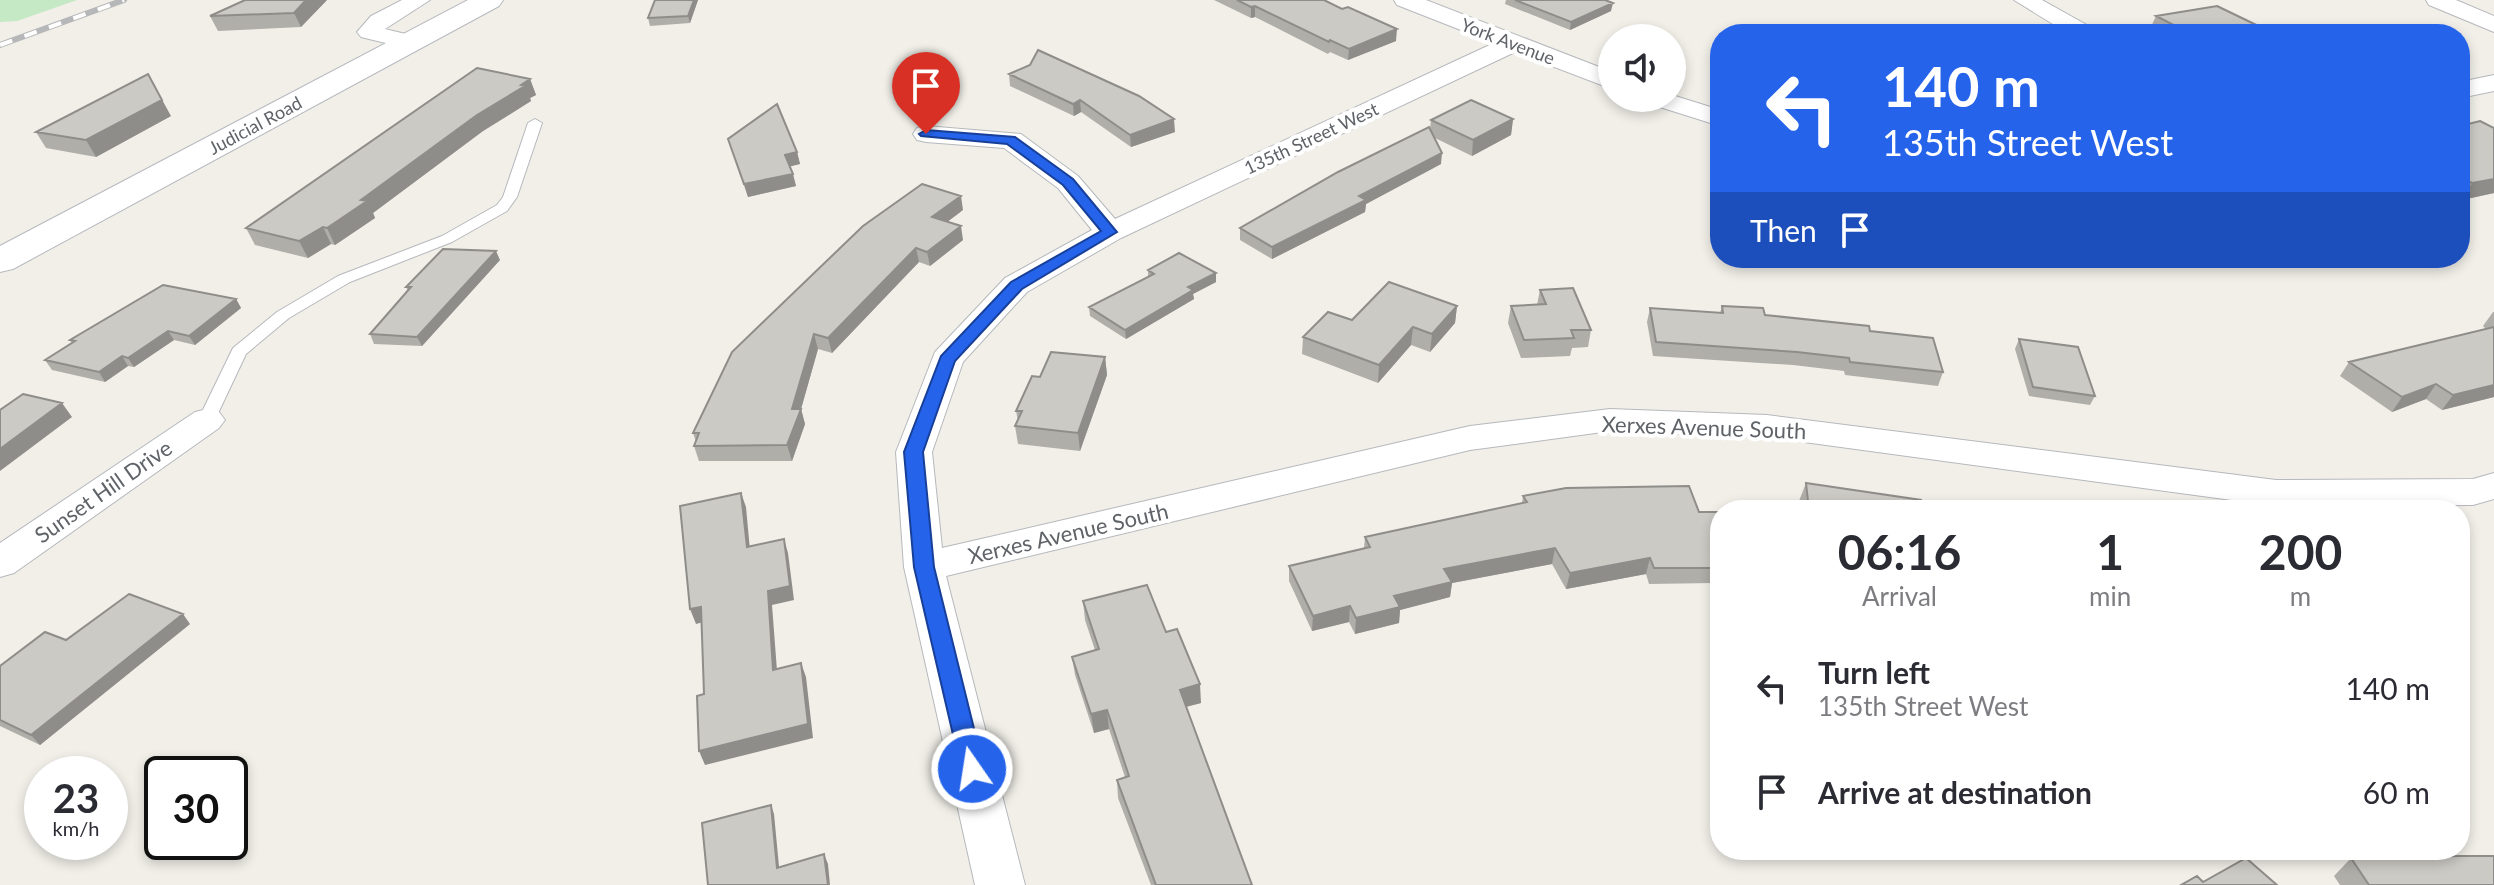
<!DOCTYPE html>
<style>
:root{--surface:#fff;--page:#f7f7f7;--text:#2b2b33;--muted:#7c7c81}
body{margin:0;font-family:Lato,sans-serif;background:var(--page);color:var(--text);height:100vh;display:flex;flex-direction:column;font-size:30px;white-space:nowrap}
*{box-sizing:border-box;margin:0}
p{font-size:26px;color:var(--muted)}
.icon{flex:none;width:44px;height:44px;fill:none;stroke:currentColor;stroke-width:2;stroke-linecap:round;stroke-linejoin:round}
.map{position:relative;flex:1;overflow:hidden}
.panel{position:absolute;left:1710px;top:500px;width:760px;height:360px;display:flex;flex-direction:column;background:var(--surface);border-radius:32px;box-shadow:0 4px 12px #0003}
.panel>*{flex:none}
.top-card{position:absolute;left:1710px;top:24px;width:760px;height:244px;border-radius:32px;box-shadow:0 4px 12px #0003;background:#2563eb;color:#fff;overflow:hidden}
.buttons{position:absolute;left:1598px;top:24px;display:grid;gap:16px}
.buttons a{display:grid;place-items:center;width:88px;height:88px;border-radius:50%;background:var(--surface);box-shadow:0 4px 12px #0003;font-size:40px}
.speed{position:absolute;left:24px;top:756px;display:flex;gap:16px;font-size:40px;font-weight:700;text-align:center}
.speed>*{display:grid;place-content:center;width:104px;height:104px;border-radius:50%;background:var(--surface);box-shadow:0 4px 12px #0003;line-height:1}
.speed small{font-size:20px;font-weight:400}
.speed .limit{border:4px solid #111;border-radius:12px;background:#fff;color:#111}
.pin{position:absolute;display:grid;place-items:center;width:68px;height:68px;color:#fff;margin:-82px -34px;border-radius:50% 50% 50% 0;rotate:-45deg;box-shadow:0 0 8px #0007}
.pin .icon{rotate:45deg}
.me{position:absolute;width:88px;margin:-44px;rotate:347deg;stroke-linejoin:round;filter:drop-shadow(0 0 6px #0008)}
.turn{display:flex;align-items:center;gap:28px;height:168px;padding:0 40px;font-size:36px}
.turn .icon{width:104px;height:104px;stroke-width:2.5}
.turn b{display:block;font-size:56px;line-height:68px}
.then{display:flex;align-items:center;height:76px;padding:0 40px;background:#0003;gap:16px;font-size:30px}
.eta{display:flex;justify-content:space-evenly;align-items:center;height:136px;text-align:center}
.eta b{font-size:48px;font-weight:700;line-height:56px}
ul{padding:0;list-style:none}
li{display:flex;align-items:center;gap:24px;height:104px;padding:0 40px}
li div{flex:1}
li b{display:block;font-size:30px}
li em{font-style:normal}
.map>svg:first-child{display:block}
</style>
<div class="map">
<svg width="2494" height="885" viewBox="0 0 2494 885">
<rect width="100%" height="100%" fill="#f1efe8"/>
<!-- green -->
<path fill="#c5e8c5" d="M0 0H77L17 21 0 22Z"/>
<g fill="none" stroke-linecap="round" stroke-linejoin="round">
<!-- lane casing -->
<g stroke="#b5b8bc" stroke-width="2">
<path id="lane" d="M535 119 542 123 517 197 507 211 452 242 350 282 289 318 246 354 213 424H201L198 420 233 348 277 312 338 276 442 236 497 205 503 197 528 123Z"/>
</g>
<!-- street casing -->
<g stroke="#b5b8bc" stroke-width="2">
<path id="street" d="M402 0H430L385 29 418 37 422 42 418 47 410 49 361 37 357 32 371 16Z
M1394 0H1426L1612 72V89L1515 52 1121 238 1027 292 963 362 932 452 942 548 1470 426 1610 409 1767 415 2276 480 2473 479 2494 473V499L2473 505 2276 506 1767 437 1610 431 1470 450 946 576 1025 885H975L904 567 896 452 935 352 1005 278 1092 230 1058 188 1004 148 926 142 917 140 913 134 917 128 926 126 1021 134 1078 176 1115 219 1494 43 1397 5Z
M2014 0H2042L2094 29 2098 34H2069Z
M2426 0H2456L2494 16V32L2429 5Z
M2494 75V91L2460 98V82Z
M1672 95 1720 110V126L1647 103 1643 98H1672Z
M207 409 219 412 225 420 219 428 14 573 0 577V543L195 412Z"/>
</g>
<!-- secondary casing -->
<g stroke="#b6babf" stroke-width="2">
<path id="secondary" d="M468 0H503L499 6 13 269 0 272V246Z"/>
</g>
<!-- lane -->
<use href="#lane" fill="#fff" fill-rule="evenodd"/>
<!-- street -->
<use href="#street" fill="#fff" fill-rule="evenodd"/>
<!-- secondary -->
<use href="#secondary" fill="#fff" fill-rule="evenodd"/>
<!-- rail casing -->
<g stroke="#b6b7b8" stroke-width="6">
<path id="rail" d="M0 45 124 0"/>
</g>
<!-- rail -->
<use href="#rail" stroke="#fff" stroke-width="4" stroke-dasharray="13" stroke-linecap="butt"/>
</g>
<!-- wall -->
<path fill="#afaea9" d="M245 0H327L301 27 218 31 210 16Z
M698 0 690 23 650 26 648 18Z
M1214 0H1324L1396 41 1348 60 1330 52 1328 54 1255 17 1251 18Z
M1506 0H1605L1611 11 1570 30 1505 4Z
M2156 16 2275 34H2155L2149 31Z
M1009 74 1175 132 1131 147 1081 112 1074 116 1010 86Z
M530 79 536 95 530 98 531 101 483 131 373 213 375 218 335 245 331 244 308 258 255 245 246 228Z
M171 116 96 157 46 148 36 132Z
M1513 119 1511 135 1472 156 1435 138 1441 164 1366 204 1365 212 1272 259 1240 240V228L1430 129 1431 120Z
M2460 126 2494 128V193L2462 200 2460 199Z
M728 139 797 152 800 164 790 166 796 186 748 197Z
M963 210 947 222 963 240 930 266 919 262 832 353 818 349 801 409 805 424 792 461H699L694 446 696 442 693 433 732 352Z
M500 260 422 346 374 344 370 334 408 291 406 287Z
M1148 270 1216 273V282L1193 294 1194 299 1126 339 1090 316 1089 307 1148 277Z
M1540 290 1591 330 1588 347 1572 348 1570 356 1521 358 1508 323 1511 306 1537 305Z
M236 299 241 308 195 345 174 340 134 367 128 366 105 382 52 370 45 360 72 343 70 340Z
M1457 306 1455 323 1430 352 1411 345 1378 383 1302 354 1303 337 1352 320Z
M1722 306 1765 315 1870 331 1943 372 1938 386 1845 375 1844 371 1793 365 1653 356 1647 322 1650 308 1720 313Z
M2493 312H2494V397L2442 410 2426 399 2392 412 2340 376 2349 362 2486 329 2483 326Z
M2019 339 2095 396 2090 405 2029 396 2015 349Z
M1105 357 1107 375 1080 451 1018 444 1015 426 1018 421 1016 411 1040 377Z
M1806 483 1924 510H1800L1799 501Z
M1523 496 1699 512H1720V566H1717L1718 568 1713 583 1649 584 1646 574 1566 589 1552 564 1452 583 1450 597 1400 610 1399 623 1355 634 1349 622 1312 631 1289 581V566L1364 548 1365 537 1522 503Z
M1083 601 1166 632 1201 703 1186 707 1252 885H1151L1118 798 1117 780 1125 777 1109 729 1094 733 1075 675 1072 657 1095 650 1085 620Z
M190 624 40 745 0 726V666L66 640Z
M2351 858 2494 885H2340L2334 876Z"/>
<!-- shaded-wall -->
<path fill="#8f8d8a" d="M306 0H327L301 27 294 13Z
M694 0H698L690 23 688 16Z
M1613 3 1611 11 1570 30 1571 22Z
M1255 6V17L1251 18V7Z
M1397 29 1396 41 1348 60 1349 49Z
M148 74 171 116 96 157 86 140Z
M530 79 536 95 530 98 531 101 483 131 373 213 375 218 335 245 327 228 361 200 477 115Z
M1080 100 1081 112 1074 116 1073 104Z
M1174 119 1175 132 1131 147 1130 135Z
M1513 119 1511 135 1472 156 1473 140Z
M797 152 800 164 788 167 785 155Z
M1442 153 1441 164 1366 204 1365 212 1272 259V247L1359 196Z
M793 174 796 186 748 197 744 184Z
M2494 179V193L2462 200 2472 183Z
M961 196 963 210 935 231 932 217Z
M961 226 963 240 930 266 927 252Z
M323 227 331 244 308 258 299 241Z
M916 248 919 262 832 353 828 338Z
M496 251 500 260 422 346 417 337Z
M1216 273V282L1193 294 1194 299 1126 339 1125 330 1188 287Z
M236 299 241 308 195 345 189 336Z
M1457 306 1455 323 1430 352 1432 334Z
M1413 327 1411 345 1378 383 1379 365Z
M168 331 174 340 134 367 128 358Z
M814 334 818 349 801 409 805 424 792 461 787 445 792 409Z
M122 356 128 366 105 382 99 372Z
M1105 357 1107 375 1080 451 1078 433Z
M2436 384 2426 399 2392 412 2402 397Z
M2494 385V397L2442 410 2453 395Z
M62 403 72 417 0 471V449Z
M741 493 746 507 751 561 747 547Z
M784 539 788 553 794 600 772 605 778 684 773 670 768 591Z
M1555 548 1552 564 1452 583 1450 597 1400 610 1399 623 1355 634 1356 618 1444 569Z
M1650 558 1646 574 1566 589 1570 573Z
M1350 606 1349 622 1312 631 1313 616Z
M701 607 707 621 696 624 690 609Z
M183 614 190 624 40 745 31 735Z
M801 663 806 677 813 738 705 765 699 751Z
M1200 684 1201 703 1181 708 1180 690Z
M1107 710 1109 729 1094 733 1091 714Z
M771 805 774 814 780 877 777 868Z
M824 854 828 864 830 885H828Z"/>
<!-- building -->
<path fill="#cccac5" stroke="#8f8d8a" stroke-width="2" d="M245 0H306L294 13 210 16Z
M655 0H694L688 16 648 18Z
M1237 0H1324L1342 9 1348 7 1397 29 1349 49 1330 40 1329 42 1255 6 1251 7Z
M1515 0H1605L1613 3 1571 22Z
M2217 6 2275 34H2191L2156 16Z
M1038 50 1139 96 1174 119 1130 135 1080 100 1073 104 1009 74 1030 65Z
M477 68 530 79 521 85 525 86 477 115 361 200 367 201 327 228 323 227 299 241 246 228Z
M148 74 162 100 86 140 36 132Z
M1471 100 1513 119 1473 140 1431 120Z
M777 104 797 152 785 155 793 174 744 184 728 139Z
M2480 121 2494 128V179L2472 183 2460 177V126Z
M1429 127 1442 153 1359 196 1366 200 1272 247 1240 228 1338 172Z
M922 184 961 196 932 217 961 226 927 252 916 248 828 338 814 334 792 409H801L787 445 694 446 699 433H693L732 352 863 226Z
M443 249 496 251 417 337 370 334 411 287H406Z
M1179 253 1216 273 1188 287 1193 290 1125 330 1089 307 1154 274 1148 270Z
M1389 282 1457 306 1432 334 1413 327 1379 365 1303 337 1328 312 1352 320Z
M163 285 236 299 189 336 168 331 128 358 122 356 99 372 45 360 75 341 70 340Z
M1573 288 1591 330H1571L1574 338 1524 340 1511 306 1546 304 1540 290Z
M1722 306 1763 308 1765 315 1869 326 1870 331 1933 338 1943 372 1850 362 1849 358 1797 352 1656 342 1650 308 1723 313Z
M2494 327V385L2453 395 2436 384 2402 397 2349 362Z
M2019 339 2078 347 2095 396 2033 387Z
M1051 352 1105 357 1078 433 1015 426 1022 411H1016L1032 376 1040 377Z
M23 394 62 403 0 449V410Z
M1806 483 1921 500 1924 510H1809Z
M1689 486 1699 512H1720V550H1711L1718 568H1654L1650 558 1570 573 1555 548 1444 569 1452 582 1394 596 1400 607 1356 618 1350 606 1313 616 1289 566 1370 547 1365 537 1527 502 1523 496 1566 488Z
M741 493 747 547 784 539 790 586 768 591 773 670 801 663 808 724 699 751 697 696 704 694 701 607 690 609 680 506Z
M1147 585 1166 632 1177 629 1200 684 1180 690 1252 885H1156L1117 780 1129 776 1107 710 1091 714 1072 657 1099 649 1083 601Z
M129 594 183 614 31 735 0 720V666L45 632 66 640Z
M771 805 777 868 824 854 828 885H708L702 823Z
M2461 856H2494V885H2369L2351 858Z
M2246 858 2277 885H2181L2197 876 2203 882Z"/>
<!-- route -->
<path fill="#2563eb" stroke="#184099" stroke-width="2" d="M926 130 1015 137 1073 179 1117 232 1022 289 955 361 923 452 934 567 984 769 981 776 972 779 964 776 961 769 914 567 904 452 941 356 1011 282 1101 231 1063 185 1007 144 921 136 919 134Z"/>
<g text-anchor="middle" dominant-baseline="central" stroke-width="8" stroke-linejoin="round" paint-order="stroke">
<!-- far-street labels -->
<g font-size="18" fill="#5f6368" stroke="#fff">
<text transform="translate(1508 41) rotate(21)">York Avenue</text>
<text transform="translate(255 125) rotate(-28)">Judicial Road</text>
<text transform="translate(1311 138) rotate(-25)">135th Street West</text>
</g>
<!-- street labels -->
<g font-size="22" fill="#5f6368" stroke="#fff">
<text transform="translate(1704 427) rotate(2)">Xerxes Avenue South</text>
<text transform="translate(103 491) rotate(-35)">Sunset Hill Drive</text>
<text transform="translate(1068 533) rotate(-13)">Xerxes Avenue South</text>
</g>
</g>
</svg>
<div class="buttons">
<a><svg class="icon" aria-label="sound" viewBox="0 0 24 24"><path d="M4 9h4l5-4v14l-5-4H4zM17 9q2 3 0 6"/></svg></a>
</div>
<div class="speed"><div>23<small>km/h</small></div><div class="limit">30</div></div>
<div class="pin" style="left:926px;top:134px;background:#d93025"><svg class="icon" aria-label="arrive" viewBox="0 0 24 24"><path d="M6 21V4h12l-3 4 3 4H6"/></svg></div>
<svg class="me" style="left:972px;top:769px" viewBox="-20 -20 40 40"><circle r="17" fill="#2563eb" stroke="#fff" stroke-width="3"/><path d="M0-11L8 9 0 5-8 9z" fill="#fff"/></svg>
<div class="top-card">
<div class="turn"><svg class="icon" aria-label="left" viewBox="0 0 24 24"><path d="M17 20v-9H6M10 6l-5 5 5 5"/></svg><div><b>140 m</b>135th Street West</div></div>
<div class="then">Then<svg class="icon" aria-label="arrive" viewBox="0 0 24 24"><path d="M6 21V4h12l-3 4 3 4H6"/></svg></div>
</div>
<section class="panel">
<div class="eta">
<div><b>06:16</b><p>Arrival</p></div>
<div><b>1</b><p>min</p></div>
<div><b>200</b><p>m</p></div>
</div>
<ul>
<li><svg class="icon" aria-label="left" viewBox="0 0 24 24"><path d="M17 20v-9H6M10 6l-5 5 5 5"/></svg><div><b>Turn left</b><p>135th Street West</p></div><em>140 m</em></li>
<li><svg class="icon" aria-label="arrive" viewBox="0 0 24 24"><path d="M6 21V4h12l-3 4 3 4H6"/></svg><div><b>Arrive at destination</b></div><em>60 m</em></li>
</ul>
</section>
</div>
